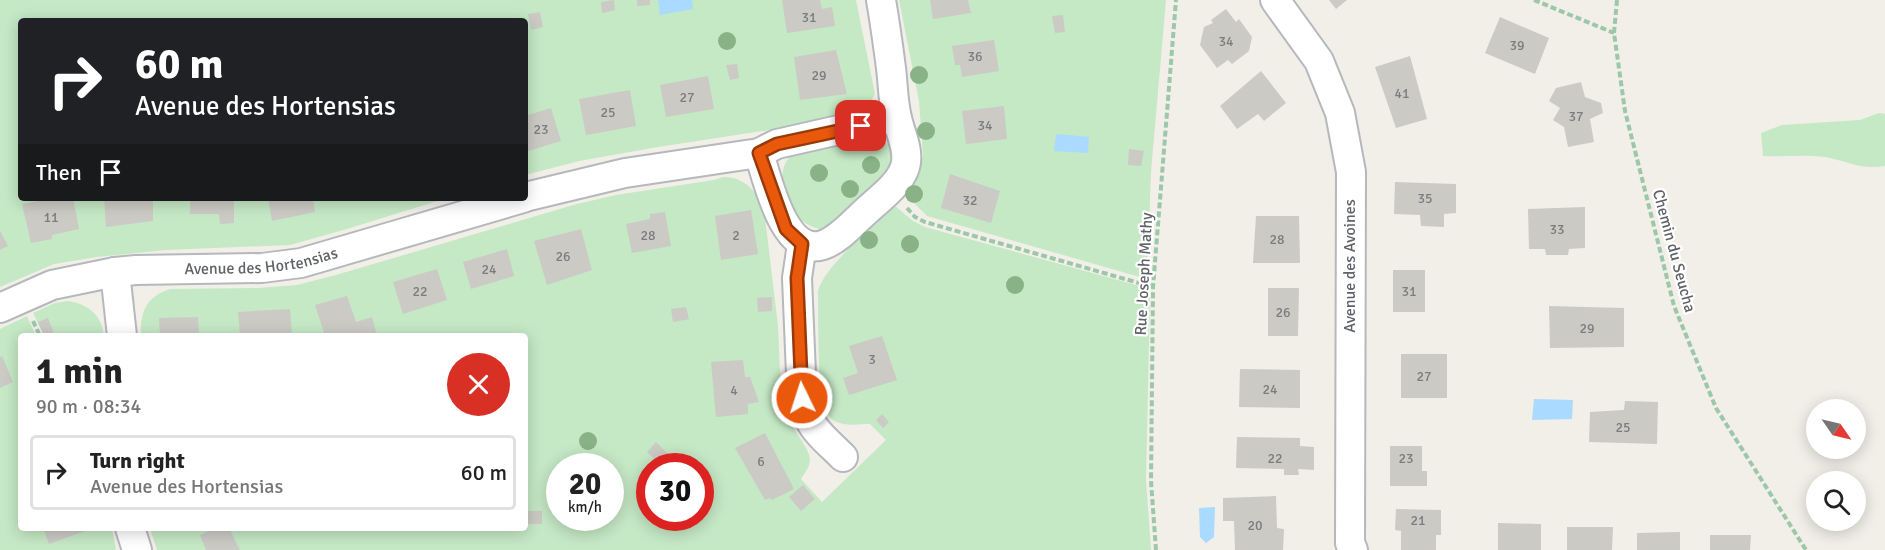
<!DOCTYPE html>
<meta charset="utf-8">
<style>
:root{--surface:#fff;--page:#f6f6f6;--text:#222;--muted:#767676;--line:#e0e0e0}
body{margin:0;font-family:Signika,sans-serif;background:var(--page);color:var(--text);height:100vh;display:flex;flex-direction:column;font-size:22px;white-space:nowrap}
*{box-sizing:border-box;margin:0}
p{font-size:20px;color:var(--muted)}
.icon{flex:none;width:33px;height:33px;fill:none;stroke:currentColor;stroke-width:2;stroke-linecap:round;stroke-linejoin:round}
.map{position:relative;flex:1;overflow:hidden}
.side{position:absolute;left:18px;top:333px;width:510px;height:198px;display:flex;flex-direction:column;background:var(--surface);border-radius:6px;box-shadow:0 3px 15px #0003}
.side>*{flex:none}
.top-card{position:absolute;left:18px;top:18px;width:510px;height:183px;border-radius:6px;box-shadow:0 3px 15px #0003;background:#202124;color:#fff;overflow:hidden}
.needle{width:39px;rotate:124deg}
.fabs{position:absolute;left:1806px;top:399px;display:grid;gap:12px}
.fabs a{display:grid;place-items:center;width:60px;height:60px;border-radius:50%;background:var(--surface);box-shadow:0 3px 15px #0003;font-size:30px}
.speed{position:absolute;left:546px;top:453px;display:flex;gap:12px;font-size:30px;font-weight:700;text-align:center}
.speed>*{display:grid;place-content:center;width:78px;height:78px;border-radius:50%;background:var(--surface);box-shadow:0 3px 15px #0003;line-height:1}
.speed small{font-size:15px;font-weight:400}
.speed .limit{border:9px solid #d22;background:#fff;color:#111}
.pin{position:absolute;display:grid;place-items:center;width:51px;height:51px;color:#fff;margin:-26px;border-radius:12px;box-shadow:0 3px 9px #0006}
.me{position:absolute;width:66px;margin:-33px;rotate:356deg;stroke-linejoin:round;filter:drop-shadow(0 0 4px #0008)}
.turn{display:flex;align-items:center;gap:21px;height:126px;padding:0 18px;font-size:27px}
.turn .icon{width:78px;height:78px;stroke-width:2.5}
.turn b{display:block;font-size:42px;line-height:51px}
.then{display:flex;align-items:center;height:57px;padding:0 18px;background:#0003;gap:12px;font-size:22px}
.round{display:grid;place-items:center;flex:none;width:63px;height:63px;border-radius:32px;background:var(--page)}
.overview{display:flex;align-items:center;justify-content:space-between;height:102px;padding:0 18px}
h1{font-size:36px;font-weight:800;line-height:45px}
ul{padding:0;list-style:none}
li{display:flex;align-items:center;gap:18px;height:75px;margin:0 12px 9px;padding:0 6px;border:3px solid var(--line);border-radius:6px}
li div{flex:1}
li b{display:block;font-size:22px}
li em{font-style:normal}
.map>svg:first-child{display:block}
</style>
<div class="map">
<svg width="1885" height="550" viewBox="0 0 1885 550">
<rect width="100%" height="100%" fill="#f1efe8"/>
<!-- green -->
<path fill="#c5e8c5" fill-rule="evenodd" d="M0 0H856L875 94 869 105 863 108 835 120 658 147 579 161 525 175V21H21V198H447L347 229 290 245 166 250 97 257 54 264 0 287Z
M899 0H1166L1151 172 1147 279 927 216 906 195 919 171 923 155 919 101Z
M1879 113 1885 114V166C1861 170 1847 161 1825 157 1805 154 1783 157 1763 156L1761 133 1782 125 1860 120Z
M869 138C886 138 895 148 897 164L834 227C829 228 825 230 820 229 809 227 792 216 788 205 781 189 778 165 793 154 805 145 852 141 869 138Z
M723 177C743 176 757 191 764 209L778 326 781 396 786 409 783 414C790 425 811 449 810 461 809 468 804 474 801 479L822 502 886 440 870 424C858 424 844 427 833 420 815 407 819 315 818 291 825 265 874 226 895 206L913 221 925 227 1147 288 1150 295 1146 480 1151 550H157L150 528H525V336H141C140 312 146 297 170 289L258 288 297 285 336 275 577 204 616 195 714 180ZM560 466H610V518H560ZM650 466H700V518H650Z
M68 301C88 304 102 315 104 336H44L33 313 55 303Z
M27 316 36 336H21V528H112L116 550H0V329Z"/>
<!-- water -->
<path fill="#aadaff" d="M658 0H692L693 9 660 15Z
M1056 134 1089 137 1088 153 1054 151Z
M1534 399 1573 400 1572 419 1532 420Z
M1215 507 1214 537 1206 543 1200 537 1199 508Z"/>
<!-- building -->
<path fill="#cccac5" d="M614 0 615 10 602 13 601 2Z
M637 0H650V5L637 6Z
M782 0H820L822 9 832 7 835 26 787 33Z
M930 0H968L971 13 933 19Z
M1329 0H1347L1336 9Z
M1226 9 1236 22 1239 19 1252 37 1249 51 1232 64 1228 60 1217 68 1200 45 1204 27 1213 23 1211 20Z
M540 12 543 27 531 30 528 14Z
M1063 15 1065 32 1055 33 1052 16Z
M1500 17 1549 38 1535 74 1485 53Z
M994 40 999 71 962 77 960 65H955L952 46Z
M836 50 847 94 800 100 794 57Z
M1410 56 1427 119 1396 128 1375 67Z
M737 64 739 78 730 80 726 65Z
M1261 71 1286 103 1264 121 1258 114 1237 129 1220 106Z
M708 76 714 109 666 117 660 85Z
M1581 82 1585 97 1601 103 1603 113 1590 119 1594 142 1568 147 1564 127 1553 120 1560 108 1549 101 1556 88Z
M630 90 636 126 586 135 579 99Z
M1004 106 1007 139 966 144 962 111Z
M551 108 561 141 525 152V116Z
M1129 149 1144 151 1141 166 1128 165Z
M950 174 1000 191 991 223 941 208Z
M1395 182 1456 184V213L1444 214V227L1421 226 1420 215 1394 214Z
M55 198H73L79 229 52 235V239L31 243 22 204Z
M104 198H153V221L106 227Z
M190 198H234V223L220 224 219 214H190Z
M268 198H313L315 212 272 221Z
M1585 207V248L1569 249 1568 255H1546L1545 249H1529L1528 209Z
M751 210 758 254 721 260 715 216Z
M665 212 671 246 632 253 626 224 650 219V214Z
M1256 216H1299L1300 263H1253Z
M581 229 592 270 547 285 534 241Z
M0 231 8 246 0 250Z
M507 249 514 276 471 289 463 262Z
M437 269 447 300 403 314 393 282Z
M1393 270H1425V312H1393Z
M1268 288H1299L1298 336H1268Z
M347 296 356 322 372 317 377 336H325L315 305Z
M772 297V311L758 312 757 298Z
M1549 306 1624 308V347L1550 348Z
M686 307 689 319 673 322 671 309Z
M290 309 292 336H240L238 312Z
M198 317 199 336H160L159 318Z
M48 318 55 336H44L38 322Z
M882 336 897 380 849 395 843 378 858 373 849 346Z
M1401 354H1447V398H1401Z
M2 356 13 382 0 388V357Z
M743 360 745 377H750L759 402 748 404V414L716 417 711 362Z
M1240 369 1300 370V408L1239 407Z
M1625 401 1658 402 1657 444 1589 442 1590 412 1624 410Z
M882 414 889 422 883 428 876 420Z
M765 433 794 489 772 500 770 498 765 500 735 448Z
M1237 437 1300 438V446L1314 447V470L1298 469 1299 475H1284V469L1236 468Z
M656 442 672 458 664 466H662L647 452Z
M1390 446H1422V471H1427V486H1390Z
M803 485 815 499 801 511 789 497Z
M1276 496 1277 528 1284 529 1283 550H1235L1234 521H1223V498Z
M1396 509 1441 510V535H1436V550H1401V531L1395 530Z
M527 511H542V524H528Z
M1498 523 1541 524V550H1498Z
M1567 527H1613L1612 550H1567Z
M43 528H84L85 531 49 544Z
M216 528H229L240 550H206L200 535Z
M1680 532V550H1637V533Z
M1710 535H1751L1750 550H1710Z"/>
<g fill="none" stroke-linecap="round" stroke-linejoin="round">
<!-- minor casing -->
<g stroke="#b5b8bc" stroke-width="32">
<g id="minor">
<path d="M1275 0 1319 61 1340 113 1351 172 1350 543 1353 550"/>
<path d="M759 153C767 178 784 258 823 245 838 240 851 225 863 214 876 201 899 186 905 167 910 151 900 133 897 118 893 102 893 84 891 68 888 45 885 23 881 0"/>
<path d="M525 197 625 173 759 153 777 144 896 117"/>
<path d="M802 244 797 278 802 398C809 429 822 436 843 457"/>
<path d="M115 272 122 336"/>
<path id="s1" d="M0 308 52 285 115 272 136 270 262 268 301 263 523 198"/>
<path d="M130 528 137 550"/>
</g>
</g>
<!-- path -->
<path stroke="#9cc7a9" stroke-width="4" stroke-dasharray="6 3" stroke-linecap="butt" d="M1534 0 1614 33
M1617 0 1614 33 1625 111 1674 306 1716 408 1806 550
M907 208 915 217 925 222 1153 287
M33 321 40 336
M1156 550 1151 481 1153 287 1176 0"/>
<!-- minor -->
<use href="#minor" stroke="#fff" stroke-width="28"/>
</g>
<!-- trees -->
<g fill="#89b387">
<circle cx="727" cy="41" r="9"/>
<circle cx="919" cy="75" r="9"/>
<circle cx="926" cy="131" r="9"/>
<circle cx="871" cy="165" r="9"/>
<circle cx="819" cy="173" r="9"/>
<circle cx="850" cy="189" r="9"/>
<circle cx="914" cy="194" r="9"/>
<circle cx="869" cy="240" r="9"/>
<circle cx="910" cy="244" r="9"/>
<circle cx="1015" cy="285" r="9"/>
<circle cx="588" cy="441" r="9"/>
</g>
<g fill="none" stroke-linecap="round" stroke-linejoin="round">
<!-- route casing -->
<g stroke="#983908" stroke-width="15">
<path id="route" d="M802 398 797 278 802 244 786 229 759 153 777 144 861 126"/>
</g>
<!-- route -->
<use href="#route" stroke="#ea580c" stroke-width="10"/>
</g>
<g text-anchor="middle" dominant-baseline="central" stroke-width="4.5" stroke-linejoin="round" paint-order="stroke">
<!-- number labels -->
<g font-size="14" fill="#7a7d7f">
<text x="809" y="17">31</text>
<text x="1226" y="41">34</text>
<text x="1517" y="45">39</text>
<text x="975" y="56">36</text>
<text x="819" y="75">29</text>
<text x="1402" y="93">41</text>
<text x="687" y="97">27</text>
<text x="608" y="112">25</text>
<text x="1576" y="116">37</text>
<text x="985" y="125">34</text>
<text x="541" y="129">23</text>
<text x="1425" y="198">35</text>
<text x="970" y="200">32</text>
<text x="51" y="217">11</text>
<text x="1557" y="229">33</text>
<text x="648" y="235">28</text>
<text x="736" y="235">2</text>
<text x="1277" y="239">28</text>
<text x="563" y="256">26</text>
<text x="489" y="269">24</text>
<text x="420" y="291">22</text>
<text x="1409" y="291">31</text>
<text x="1283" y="312">26</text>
<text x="1587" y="328">29</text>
<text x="872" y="359">3</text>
<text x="1424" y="376">27</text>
<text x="1270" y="389">24</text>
<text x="734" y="390">4</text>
<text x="1623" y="427">25</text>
<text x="1275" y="458">22</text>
<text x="1406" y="458">23</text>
<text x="761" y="461">6</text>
<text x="1418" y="520">21</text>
<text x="1255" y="525">20</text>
</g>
<!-- street labels -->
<g font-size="16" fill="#5f6368" stroke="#fff">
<text transform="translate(1674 251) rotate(75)">Chemin du Seucha</text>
<text stroke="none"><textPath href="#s1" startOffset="268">Avenue des Hortensias</textPath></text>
<text transform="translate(1350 266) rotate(-90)">Avenue des Avoines</text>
<text transform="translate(1144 274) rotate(-87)">Rue Joseph Mathy</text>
</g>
</g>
</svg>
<div class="fabs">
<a><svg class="needle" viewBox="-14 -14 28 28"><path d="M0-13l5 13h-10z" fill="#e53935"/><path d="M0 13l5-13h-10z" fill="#767676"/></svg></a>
<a><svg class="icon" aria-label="search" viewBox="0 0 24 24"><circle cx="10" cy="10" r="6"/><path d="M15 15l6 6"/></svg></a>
</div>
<div class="speed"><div>20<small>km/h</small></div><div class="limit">30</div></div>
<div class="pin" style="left:861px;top:126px;background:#d93025"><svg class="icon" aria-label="arrive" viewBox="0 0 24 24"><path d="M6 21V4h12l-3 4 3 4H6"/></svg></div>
<svg class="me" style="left:802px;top:398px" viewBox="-20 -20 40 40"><circle r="17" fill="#ea580c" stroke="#fff" stroke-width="3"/><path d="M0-11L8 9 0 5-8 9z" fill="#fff"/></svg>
<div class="top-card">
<div class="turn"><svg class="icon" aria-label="right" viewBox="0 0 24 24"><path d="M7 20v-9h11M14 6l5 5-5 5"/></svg><div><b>60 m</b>Avenue des Hortensias</div></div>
<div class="then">Then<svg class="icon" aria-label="arrive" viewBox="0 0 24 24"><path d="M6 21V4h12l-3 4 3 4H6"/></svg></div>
</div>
<section class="side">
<div class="overview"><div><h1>1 min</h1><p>90 m · 08:34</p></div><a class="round" style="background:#d93025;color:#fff"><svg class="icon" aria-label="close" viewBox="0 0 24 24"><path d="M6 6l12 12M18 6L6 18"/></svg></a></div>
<ul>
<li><svg class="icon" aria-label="right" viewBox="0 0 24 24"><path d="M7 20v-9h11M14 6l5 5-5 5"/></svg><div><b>Turn right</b><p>Avenue des Hortensias</p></div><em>60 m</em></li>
</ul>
</section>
</div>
